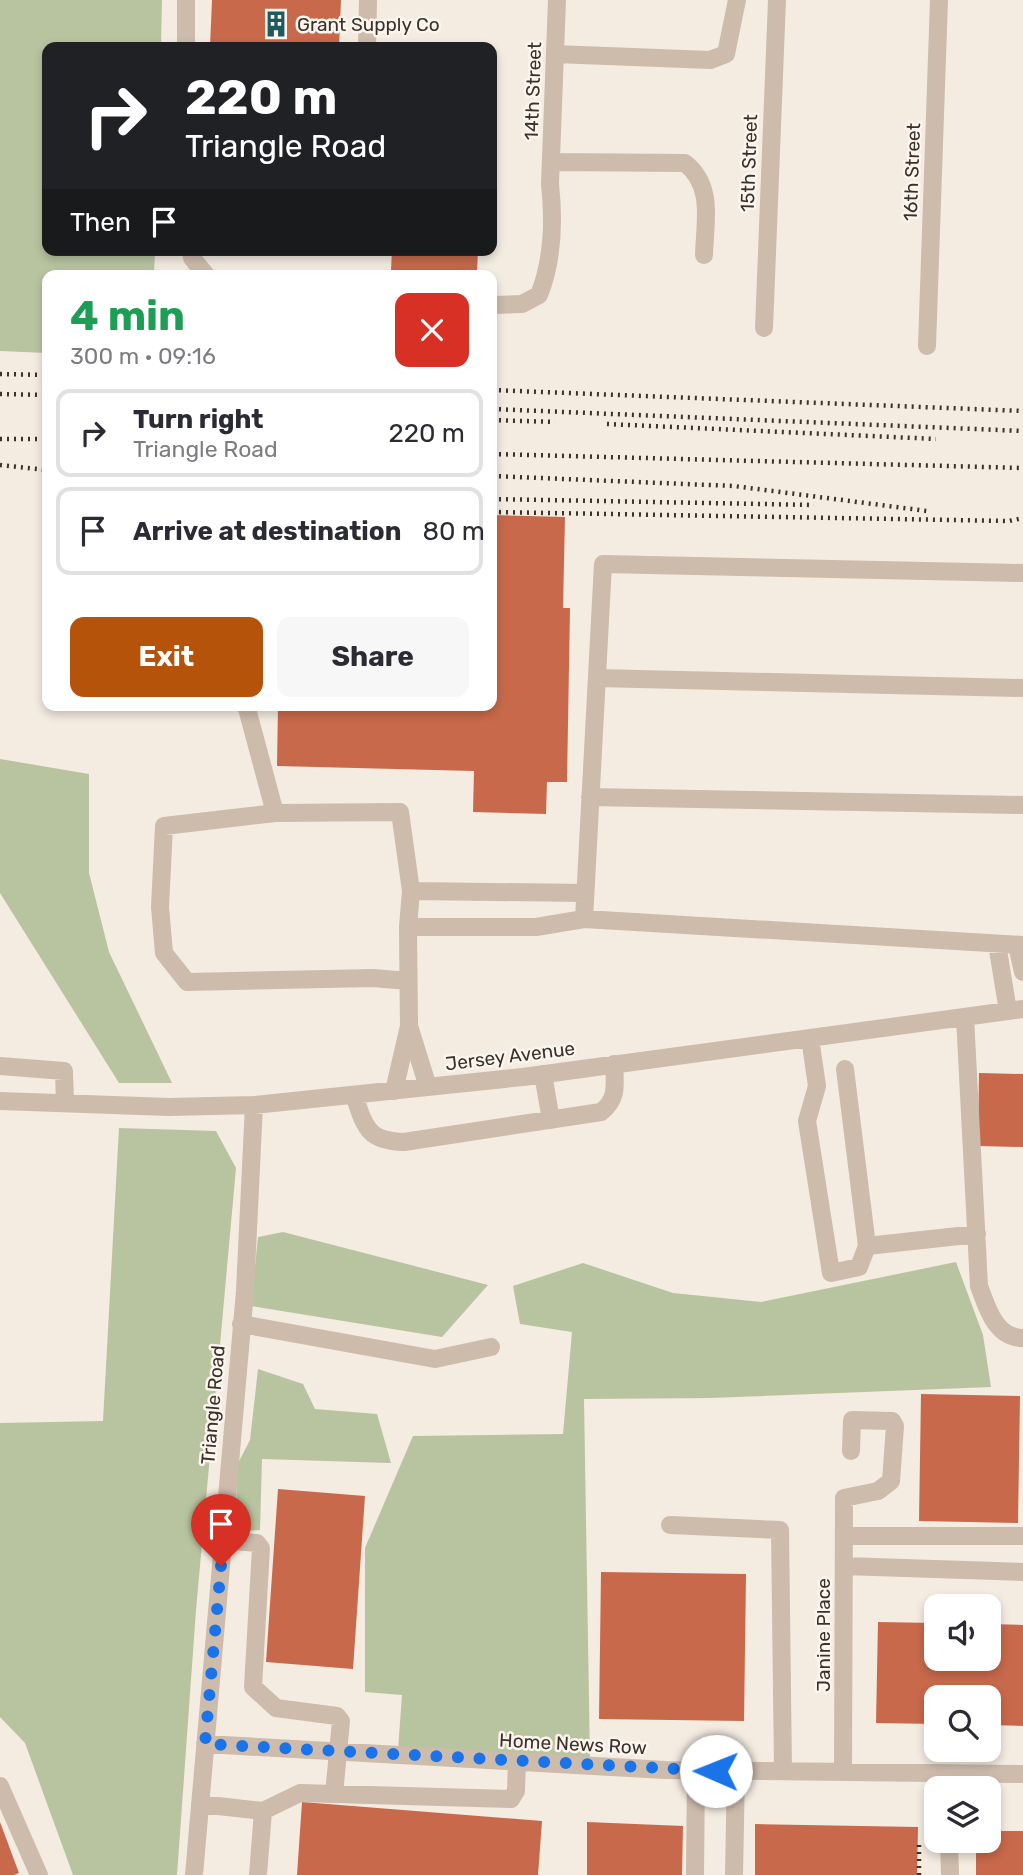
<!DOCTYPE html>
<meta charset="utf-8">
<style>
:root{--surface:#fff;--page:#f7f7f7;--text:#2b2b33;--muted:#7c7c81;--line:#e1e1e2;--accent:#b45309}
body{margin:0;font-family:Rubik,sans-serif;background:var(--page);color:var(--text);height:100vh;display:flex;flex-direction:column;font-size:26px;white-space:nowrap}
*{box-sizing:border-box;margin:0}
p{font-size:23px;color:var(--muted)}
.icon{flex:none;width:38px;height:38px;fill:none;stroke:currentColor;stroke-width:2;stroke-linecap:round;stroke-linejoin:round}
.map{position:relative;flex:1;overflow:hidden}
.drawer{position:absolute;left:42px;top:270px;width:455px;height:441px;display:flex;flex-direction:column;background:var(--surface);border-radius:14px;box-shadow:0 4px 10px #0003}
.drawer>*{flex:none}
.top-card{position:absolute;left:42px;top:42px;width:455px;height:214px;border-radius:14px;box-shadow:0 4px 10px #0003;background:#202124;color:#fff;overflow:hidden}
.buttons{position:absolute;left:924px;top:1594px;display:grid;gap:14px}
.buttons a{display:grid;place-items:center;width:77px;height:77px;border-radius:14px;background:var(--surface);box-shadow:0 4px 10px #0003;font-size:35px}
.pin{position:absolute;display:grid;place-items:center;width:60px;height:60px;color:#fff;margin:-72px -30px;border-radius:50% 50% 50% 0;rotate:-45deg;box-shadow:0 0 7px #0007}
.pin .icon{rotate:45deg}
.me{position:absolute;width:77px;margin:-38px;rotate:271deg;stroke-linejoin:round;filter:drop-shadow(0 0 5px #0008)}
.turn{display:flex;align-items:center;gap:24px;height:147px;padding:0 28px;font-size:32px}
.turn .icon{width:91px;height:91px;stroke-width:2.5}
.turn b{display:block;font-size:49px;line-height:60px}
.then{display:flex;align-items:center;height:66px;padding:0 28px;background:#0003;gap:14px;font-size:26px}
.round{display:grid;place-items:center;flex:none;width:74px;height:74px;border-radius:14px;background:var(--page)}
.overview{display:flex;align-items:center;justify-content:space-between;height:119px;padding:0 28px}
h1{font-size:42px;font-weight:700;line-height:52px;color:#1e9e55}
.action{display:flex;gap:14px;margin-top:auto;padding:14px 28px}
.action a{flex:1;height:80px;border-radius:14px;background:var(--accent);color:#fff;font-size:28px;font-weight:700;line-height:80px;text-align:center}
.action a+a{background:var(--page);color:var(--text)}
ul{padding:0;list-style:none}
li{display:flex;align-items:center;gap:21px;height:88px;margin:0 14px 10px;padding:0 14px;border:4px solid var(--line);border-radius:14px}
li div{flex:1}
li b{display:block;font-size:26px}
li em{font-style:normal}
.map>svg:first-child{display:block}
</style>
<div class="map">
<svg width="1023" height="1875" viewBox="0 0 1023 1875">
<rect width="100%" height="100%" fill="#f4ebe1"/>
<!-- green -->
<path fill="#b8c4a0" d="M0 0H162L161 47H47V250H155L154 275H47V353L0 351Z
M0 759 89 774V873L109 952 172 1083H119L0 893Z
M119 1128 216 1131 236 1168 196 1610 177 1875H73L25 1743 0 1717V1423L103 1421Z
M283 1232 488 1285 442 1337 251 1306 258 1237Z
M956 1262 983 1335 991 1387 710 1398 584 1399 590 1761 398 1750 402 1695 365 1692V1548L413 1436 563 1434 572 1332 520 1324 513 1286 583 1263 673 1293 761 1302Z
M258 1369 303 1384 315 1409 377 1414 391 1463 262 1459 260 1530 237 1532 236 1467 250 1440Z"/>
<!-- building -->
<path fill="#c8694b" d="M212 0H341L339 47H210Z
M269 250H311V254L269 252Z
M392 250H478L477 273 404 275V270H391Z
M493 515 565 517 563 608H570L567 782H547L546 814 473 812 474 771 277 766 278 705H492Z
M979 1073 1023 1074V1147L978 1146Z
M921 1394 1020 1396 1018 1523 919 1521Z
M278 1489 365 1496 353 1669 266 1662Z
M601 1572 746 1574 744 1721 599 1719Z
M878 1622 936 1623V1659H989V1624L1023 1625V1726L989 1725V1698H936V1724L876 1723Z
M302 1802 542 1821 538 1875H297Z
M0 1822 19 1873 14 1875H0Z
M587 1822 683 1826 682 1875H587Z
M755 1824 918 1827 917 1875H755Z
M989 1831H1023V1875H976V1841H989Z"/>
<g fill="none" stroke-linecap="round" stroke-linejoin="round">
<!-- minor -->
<path stroke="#cdbbac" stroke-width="18" d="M186 47V0
M367 47 368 0
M555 54 710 60 726 54 737 0
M551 162 685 163C714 186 705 221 704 255
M191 250 192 258 206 275
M492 305 522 304 539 295C553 260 554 221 550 184L557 0
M764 328 777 0
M927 346 939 0
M1023 573 603 564 584 919 1023 945
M597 678 1023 688
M246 705 275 813 400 812 411 891 408 927 409 1026 428 1087
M590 797 1023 805
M275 813 164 826 160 907 164 953 187 982 373 978 408 981
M411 891 585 893
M408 927H536L584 919
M997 944 1008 1011
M1017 945 1023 972
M965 1017 979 1286C987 1307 995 1338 1023 1338
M810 1038 817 1086 807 1121 831 1273 859 1267 867 1246 845 1069
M0 1066 64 1071 65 1103
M543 1074 551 1120
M394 1091 409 1026
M354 1095C365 1127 367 1141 404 1142L601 1112C618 1099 615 1085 614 1064
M0 1101 169 1107 254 1105 523 1077 1023 1009
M867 1246 977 1234
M241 1324 435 1359 491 1347
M670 1525 780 1530 783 1771
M844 1536H1023
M223 1540 257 1543 261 1548 253 1687 276 1708 337 1716 341 1721 334 1794
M844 1566 1023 1572
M205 1744 665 1770 1023 1774
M843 1772 844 1498 878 1491 891 1481 895 1426 892 1421 852 1420 851 1451
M0 1786 39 1875
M200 1804 263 1811 300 1793 511 1799 516 1791 517 1761
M949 1841 950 1875
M194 1875 245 1291 254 1105
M258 1875 263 1811
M695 1875 696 1770
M734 1875 736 1771"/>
<!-- rail -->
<path stroke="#3b302b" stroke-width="4.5" stroke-dasharray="2 5" stroke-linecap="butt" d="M0 374 47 375
M492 390 1023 411
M0 394 47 395
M492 409 1023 431
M492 420 555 422
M607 424 936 439
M0 439H47
M492 454 1023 468
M0 465 47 470
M492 476 734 486 927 511
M492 499 814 505
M492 512 1009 521 1023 518
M919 1875V1840"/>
</g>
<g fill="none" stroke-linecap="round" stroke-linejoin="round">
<!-- route -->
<path stroke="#1a73e8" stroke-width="12" stroke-dasharray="0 21.6" d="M221 1566 205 1744 716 1771"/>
</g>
<!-- icons -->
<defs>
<g id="building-bare" transform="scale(2.1)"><path d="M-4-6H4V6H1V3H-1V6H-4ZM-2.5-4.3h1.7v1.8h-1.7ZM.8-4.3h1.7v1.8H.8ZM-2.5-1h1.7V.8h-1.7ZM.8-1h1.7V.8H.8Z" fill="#1f5a5e" stroke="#fbf5ee" stroke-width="2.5" paint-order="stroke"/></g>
</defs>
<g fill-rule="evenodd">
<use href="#building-bare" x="276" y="24"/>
</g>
<g text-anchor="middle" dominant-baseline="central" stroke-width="5" stroke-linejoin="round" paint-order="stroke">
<!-- poi labels -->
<g font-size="19" fill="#3b302b" stroke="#fbf5ee" text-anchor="start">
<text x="297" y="24">Grant Supply Co</text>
</g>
<!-- street labels -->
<g font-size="19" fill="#3b302b" stroke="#fbf5ee">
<text transform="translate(533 91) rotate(-88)">14th Street</text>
<text transform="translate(749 163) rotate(-88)">15th Street</text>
<text transform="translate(912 172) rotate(-88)">16th Street</text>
<text transform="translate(510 1056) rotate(-7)">Jersey Avenue</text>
<text transform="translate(213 1405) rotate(-85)">Triangle Road</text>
<text transform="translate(823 1635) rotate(-90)">Janine Place</text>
<text transform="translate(573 1744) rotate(3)">Home News Row</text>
</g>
</g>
</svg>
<div class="buttons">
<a><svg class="icon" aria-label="sound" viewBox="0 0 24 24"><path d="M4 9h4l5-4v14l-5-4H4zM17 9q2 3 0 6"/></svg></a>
<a><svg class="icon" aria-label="search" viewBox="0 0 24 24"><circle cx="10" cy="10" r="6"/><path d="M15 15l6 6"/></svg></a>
<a><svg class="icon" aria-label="layers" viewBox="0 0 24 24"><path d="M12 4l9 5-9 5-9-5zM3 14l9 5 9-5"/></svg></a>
</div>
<div class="pin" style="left:221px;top:1566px;background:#d93025"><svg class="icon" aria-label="arrive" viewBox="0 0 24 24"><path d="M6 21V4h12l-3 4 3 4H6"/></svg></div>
<svg class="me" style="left:716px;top:1771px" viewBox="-20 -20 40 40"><circle r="19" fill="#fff"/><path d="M0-13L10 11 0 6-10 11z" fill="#1a73e8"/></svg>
<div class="top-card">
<div class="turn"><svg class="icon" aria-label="right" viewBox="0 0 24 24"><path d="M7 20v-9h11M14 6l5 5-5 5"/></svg><div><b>220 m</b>Triangle Road</div></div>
<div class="then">Then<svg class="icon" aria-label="arrive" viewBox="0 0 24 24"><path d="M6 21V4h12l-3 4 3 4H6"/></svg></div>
</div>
<section class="drawer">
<div class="overview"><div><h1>4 min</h1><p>300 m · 09:16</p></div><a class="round" style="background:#d93025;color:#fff"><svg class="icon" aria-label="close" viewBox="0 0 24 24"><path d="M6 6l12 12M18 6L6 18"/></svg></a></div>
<ul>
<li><svg class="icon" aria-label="right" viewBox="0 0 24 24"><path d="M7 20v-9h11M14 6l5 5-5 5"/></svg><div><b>Turn right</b><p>Triangle Road</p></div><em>220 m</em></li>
<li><svg class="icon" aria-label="arrive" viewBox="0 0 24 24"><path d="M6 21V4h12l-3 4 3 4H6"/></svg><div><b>Arrive at destination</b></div><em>80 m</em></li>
</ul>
<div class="action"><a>Exit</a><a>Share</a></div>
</section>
</div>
